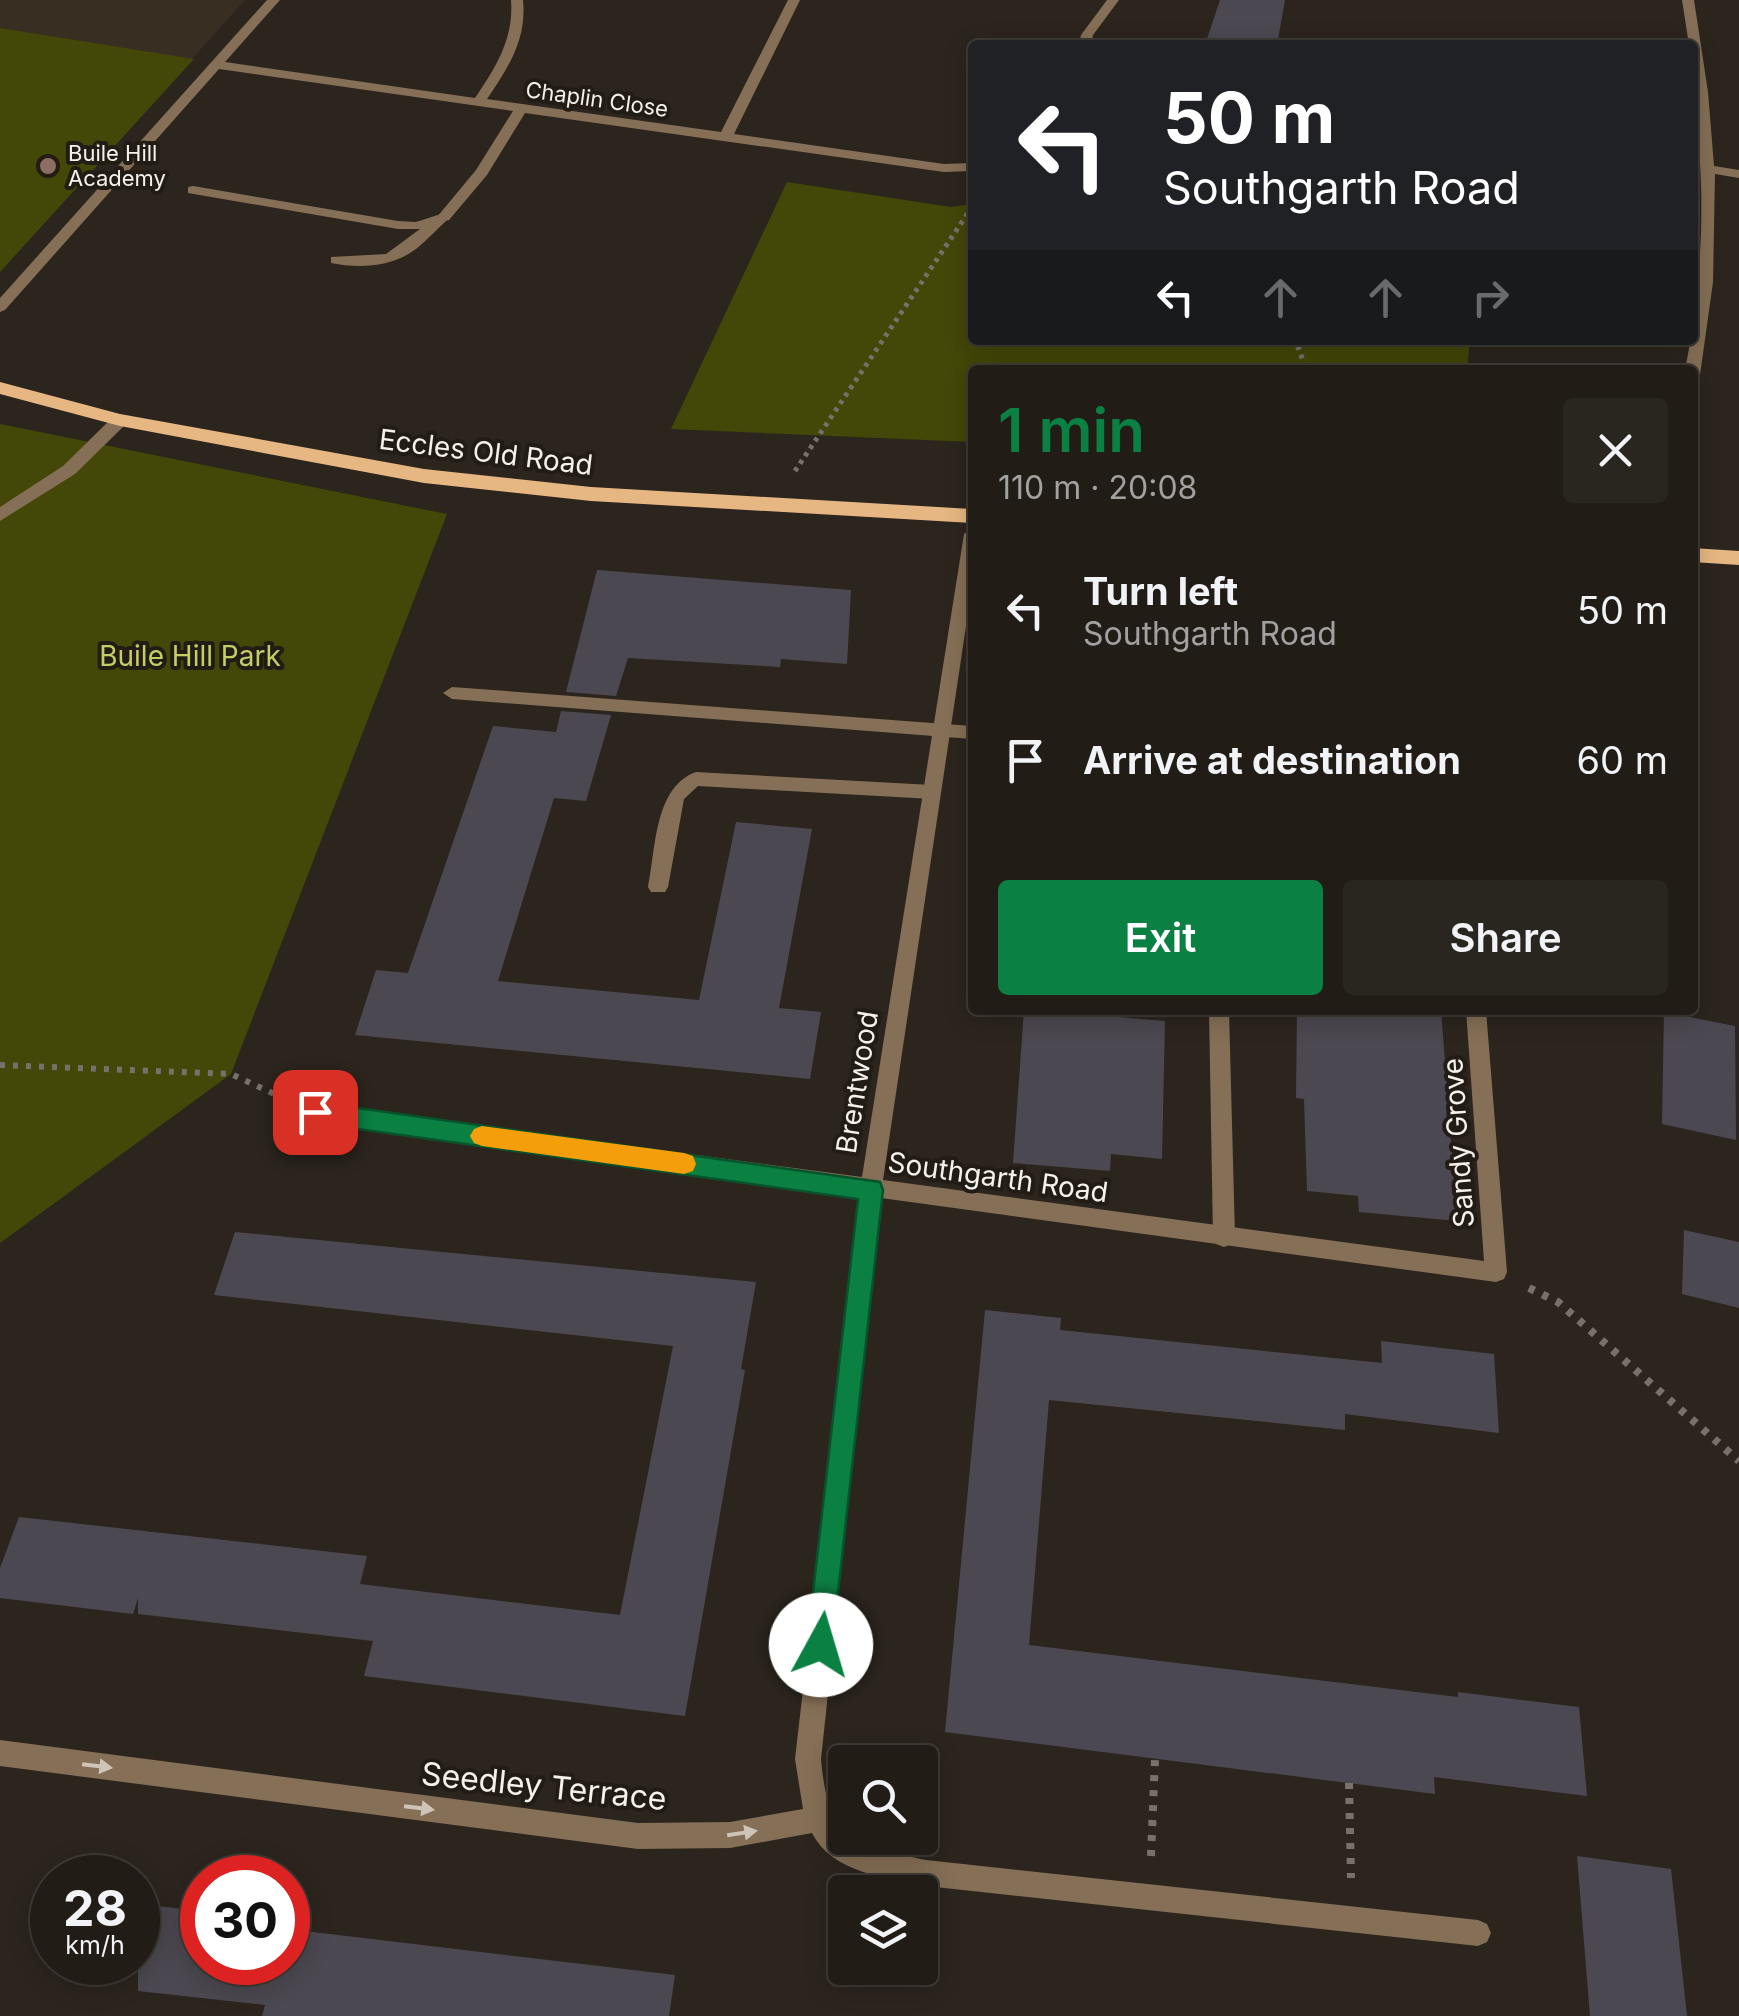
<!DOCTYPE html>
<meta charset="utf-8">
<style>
:root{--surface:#211c16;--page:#29251f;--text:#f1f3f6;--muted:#a2a1a1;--line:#3e3a35;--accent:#0b8043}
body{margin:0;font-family:Inter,sans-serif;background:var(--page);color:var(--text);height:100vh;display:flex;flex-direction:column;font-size:38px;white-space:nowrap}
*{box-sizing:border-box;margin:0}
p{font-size:32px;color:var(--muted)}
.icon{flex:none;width:55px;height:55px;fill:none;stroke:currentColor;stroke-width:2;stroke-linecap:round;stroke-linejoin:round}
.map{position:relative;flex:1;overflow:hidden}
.sheet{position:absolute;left:968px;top:365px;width:730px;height:650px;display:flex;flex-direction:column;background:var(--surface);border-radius:10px;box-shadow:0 5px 25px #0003,0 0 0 2px var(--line)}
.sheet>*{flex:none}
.banner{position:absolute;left:968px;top:40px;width:730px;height:305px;border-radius:10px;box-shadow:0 5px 25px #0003,0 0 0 2px var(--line);background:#202124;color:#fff;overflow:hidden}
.fabs{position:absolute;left:828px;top:1745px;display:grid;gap:20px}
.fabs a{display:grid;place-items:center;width:110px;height:110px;border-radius:10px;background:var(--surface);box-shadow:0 5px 25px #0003,0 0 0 2px var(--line);font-size:50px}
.speed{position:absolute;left:30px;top:1855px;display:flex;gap:20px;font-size:50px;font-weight:700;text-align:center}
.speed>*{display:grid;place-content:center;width:130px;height:130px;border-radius:50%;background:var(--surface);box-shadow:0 5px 25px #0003,0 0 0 2px var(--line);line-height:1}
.speed small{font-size:25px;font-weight:400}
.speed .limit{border:15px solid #d22;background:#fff;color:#111}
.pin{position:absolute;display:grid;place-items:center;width:85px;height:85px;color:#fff;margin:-42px;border-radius:20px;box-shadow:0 5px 15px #0006}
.me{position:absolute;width:110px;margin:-55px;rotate:6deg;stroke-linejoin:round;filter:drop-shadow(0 0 8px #0008)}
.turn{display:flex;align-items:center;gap:35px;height:210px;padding:0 30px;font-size:45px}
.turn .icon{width:130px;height:130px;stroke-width:2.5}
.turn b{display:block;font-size:70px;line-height:85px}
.lanes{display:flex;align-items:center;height:95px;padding:0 30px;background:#0003;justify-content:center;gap:50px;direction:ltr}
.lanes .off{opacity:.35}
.round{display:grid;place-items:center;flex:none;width:105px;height:105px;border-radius:10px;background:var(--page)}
.overview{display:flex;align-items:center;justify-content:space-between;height:170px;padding:0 30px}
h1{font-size:60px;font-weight:600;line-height:75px;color:var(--accent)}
.action{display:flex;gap:20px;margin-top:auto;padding:20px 30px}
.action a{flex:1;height:115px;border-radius:10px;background:var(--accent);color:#fff;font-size:40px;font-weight:600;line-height:115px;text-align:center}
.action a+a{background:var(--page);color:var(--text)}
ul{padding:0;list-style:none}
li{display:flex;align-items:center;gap:30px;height:150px;padding:0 30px}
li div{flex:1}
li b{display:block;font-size:38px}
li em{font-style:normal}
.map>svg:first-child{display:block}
</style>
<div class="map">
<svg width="1739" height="2016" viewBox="0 0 1739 2016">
<rect width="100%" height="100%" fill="#2c251e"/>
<!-- built -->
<path fill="#382e21" d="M0 0H245L0 272Z"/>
<!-- green -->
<path fill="#434708" d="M0 28 194 59 0 272Z
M787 182 951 207 972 204V340H1470L1467 370H972V442L671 429Z
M0 424 447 514 231 1074 0 1243Z"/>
<!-- building -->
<path fill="#4c4851" d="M1220 0H1285L1277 45H1205Z
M597 570 851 590 847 664 781 659 780 667 628 658 616 696 566 692Z
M561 711 611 715 586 801 554 798 498 981 699 1000 736 822 812 829 779 1008 821 1012 810 1079 355 1035 376 970 408 973 493 726 556 732Z
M1024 1010H1118V1017L1165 1021 1162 1159 1111 1154 1110 1171 1013 1163Z
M1297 1010H1441L1457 1221 1359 1212 1358 1196 1307 1191 1304 1099 1296 1098Z
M1664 1012 1735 1026 1736 1140 1662 1124Z
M1684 1230 1739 1242V1308L1682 1294Z
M235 1232 756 1282 741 1369 745 1370 685 1716 364 1676 373 1641 138 1614V1598L133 1614 0 1598V1568L19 1517 367 1556 360 1584 620 1615 673 1346 214 1295Z
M985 1310 1061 1318 1060 1330 1382 1363 1381 1341 1494 1354 1499 1433 1345 1414V1430L1049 1400 1029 1645 1458 1697V1692L1579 1707 1587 1796 1434 1777 1435 1794 945 1732Z
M1577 1856 1671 1869 1687 2016H1590Z
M138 1904 202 1911V1962H288V1929L675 1975 669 2016H262L265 2005 138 1991Z"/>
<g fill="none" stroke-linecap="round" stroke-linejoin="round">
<!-- path-far2 -->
<path stroke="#77716a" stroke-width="5" stroke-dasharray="4 5" stroke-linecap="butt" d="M1291 340 1299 349 1306 370
M795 471 972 207"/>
<!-- path-far1 -->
<path stroke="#77716a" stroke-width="6" stroke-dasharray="5 8" stroke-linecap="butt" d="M0 1065 231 1074 283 1098"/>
<!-- path -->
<path stroke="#77716a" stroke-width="8" stroke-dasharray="6 9" stroke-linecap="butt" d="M1529 1288 1558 1302 1739 1461
M1349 1783 1351 1878
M1151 1856 1155 1759"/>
<!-- service -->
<path fill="#856f56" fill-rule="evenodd" d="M193 186 398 221 416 222 444 213 451 217C439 226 429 239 416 249 392 267 360 269 331 263V257L386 254 420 229H398L188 193V187Z
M120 415 128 420 126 424 75 474 0 521V507L63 466 114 416Z
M452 687 972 726V739L452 699 443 693Z
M696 772 932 785 941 792 932 799 698 786 684 799 668 887 665 892H651L648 887C656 849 654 787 696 772Z
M1209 1010H1229L1235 1237 1232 1244 1224 1247 1216 1244 1213 1237Z"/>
<!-- minor -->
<path fill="#856f56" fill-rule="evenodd" d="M267 0H280L225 62 475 98C496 67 514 39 511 0H523C527 40 508 68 487 99L721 132 788 0H800L734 134 944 164 972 163V171L944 172 525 113 487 175 449 220 444 221 437 217 476 170 513 111 219 69 5 310 0 312V298Z
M1107 0H1119L1093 35 1091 45H1079L1081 35Z
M1682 0H1694L1708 92 1714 166 1739 170V178L1715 174 1713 282 1700 375 1692 380V370H1685C1697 310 1703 248 1701 185 1700 138 1692 92 1692 45H1689Z
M972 528V586L883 1180 1484 1261 1466 1010H1486L1507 1272 1504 1279 1496 1282 881 1198 821 1759C829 1843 849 1844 926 1860L1478 1920 1487 1924 1491 1933 1487 1942 1478 1946 926 1886C887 1878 832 1873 812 1833L730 1848 638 1849 0 1766V1740L638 1823 730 1822 803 1809 795 1759 860 1196 315 1122 308 1119 305 1113 308 1107 315 1104 862 1177 964 534Z"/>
<!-- primary -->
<path fill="#e6b783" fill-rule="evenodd" d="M0 382 120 414 424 469 591 487 972 509V523L591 501 424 483 120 426 0 394Z
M1692 548 1739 551V565L1692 562Z"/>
</g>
<!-- one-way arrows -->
<defs><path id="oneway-solid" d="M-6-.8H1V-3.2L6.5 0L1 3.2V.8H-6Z" transform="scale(2.5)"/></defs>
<g fill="#cec4b8">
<use href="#oneway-solid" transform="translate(97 1766) rotate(7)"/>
<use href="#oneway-solid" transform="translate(419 1808) rotate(7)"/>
<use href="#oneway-solid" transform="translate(742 1833) rotate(-9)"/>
</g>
<!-- route -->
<path fill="#0b8043" stroke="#07532c" stroke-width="2.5" d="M315 1102 880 1182 883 1190 831 1655 821 1659 811 1655 807 1645 858 1199 315 1123 307 1120 303 1112 307 1105Z"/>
<!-- slow -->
<path fill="#f59e0b" d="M482 1126 684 1153 693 1156 696 1164 693 1171 684 1174 482 1146 474 1143 470 1136 474 1129Z"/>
<!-- markers -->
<circle fill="#8d6e63" stroke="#221c14" stroke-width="4" cx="48" cy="166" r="10"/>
<g text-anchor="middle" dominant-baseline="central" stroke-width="8" stroke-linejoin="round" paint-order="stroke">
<!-- far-street labels -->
<g font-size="22" fill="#f5f1ec" stroke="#221c14">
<text transform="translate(597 99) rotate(8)">Chaplin Close</text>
</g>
<!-- far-poi labels -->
<g font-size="22" fill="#f5f1ec" stroke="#221c14" text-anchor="start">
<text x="68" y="153">Buile Hill<tspan x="68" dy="25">Academy</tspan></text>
</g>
<!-- street labels -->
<g font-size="28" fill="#f5f1ec" stroke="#221c14">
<text transform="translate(486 452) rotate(7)">Eccles Old Road</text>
<text transform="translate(857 1082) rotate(-81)">Brentwood</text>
<text transform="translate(1458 1143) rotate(-94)">Sandy Grove</text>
<text transform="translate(998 1177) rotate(8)">Southgarth Road</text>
</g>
<!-- park labels -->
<g font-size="28" fill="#c4ce64" stroke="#221c14">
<text x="190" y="656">Buile Hill Park</text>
</g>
<!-- near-street labels -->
<g font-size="32" fill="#f5f1ec" stroke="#221c14">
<text transform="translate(544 1786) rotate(6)">Seedley Terrace</text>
</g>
</g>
</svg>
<div class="fabs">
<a><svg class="icon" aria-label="search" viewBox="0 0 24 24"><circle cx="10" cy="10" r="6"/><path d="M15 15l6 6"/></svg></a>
<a><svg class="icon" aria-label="layers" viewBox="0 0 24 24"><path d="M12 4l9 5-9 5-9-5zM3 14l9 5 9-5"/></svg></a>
</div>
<div class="speed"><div>28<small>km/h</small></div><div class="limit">30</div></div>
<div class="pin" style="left:315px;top:1112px;background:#d93025"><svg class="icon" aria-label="arrive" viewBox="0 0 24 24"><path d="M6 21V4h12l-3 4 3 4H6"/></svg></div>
<svg class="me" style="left:821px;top:1645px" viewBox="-20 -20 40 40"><circle r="19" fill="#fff"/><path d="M0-13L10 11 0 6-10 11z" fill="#0b8043"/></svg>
<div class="banner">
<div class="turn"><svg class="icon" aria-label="left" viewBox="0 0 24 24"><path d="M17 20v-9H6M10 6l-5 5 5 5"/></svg><div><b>50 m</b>Southgarth Road</div></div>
<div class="lanes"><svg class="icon" aria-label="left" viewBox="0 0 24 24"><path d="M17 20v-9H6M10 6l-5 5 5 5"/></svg><svg class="icon off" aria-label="ahead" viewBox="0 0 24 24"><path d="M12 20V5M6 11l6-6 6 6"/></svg><svg class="icon off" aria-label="ahead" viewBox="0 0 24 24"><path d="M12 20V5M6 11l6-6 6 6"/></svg><svg class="icon off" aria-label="right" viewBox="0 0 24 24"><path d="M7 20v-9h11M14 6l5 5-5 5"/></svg></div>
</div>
<section class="sheet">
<div class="overview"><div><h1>1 min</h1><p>110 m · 20:08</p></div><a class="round"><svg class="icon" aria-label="close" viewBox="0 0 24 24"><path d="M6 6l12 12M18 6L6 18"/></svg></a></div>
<ul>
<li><svg class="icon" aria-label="left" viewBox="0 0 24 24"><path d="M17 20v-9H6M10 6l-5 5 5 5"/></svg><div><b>Turn left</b><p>Southgarth Road</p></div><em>50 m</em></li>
<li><svg class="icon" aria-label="arrive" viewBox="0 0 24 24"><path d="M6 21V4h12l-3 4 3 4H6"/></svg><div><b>Arrive at destination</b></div><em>60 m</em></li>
</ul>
<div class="action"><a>Exit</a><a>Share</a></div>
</section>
</div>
